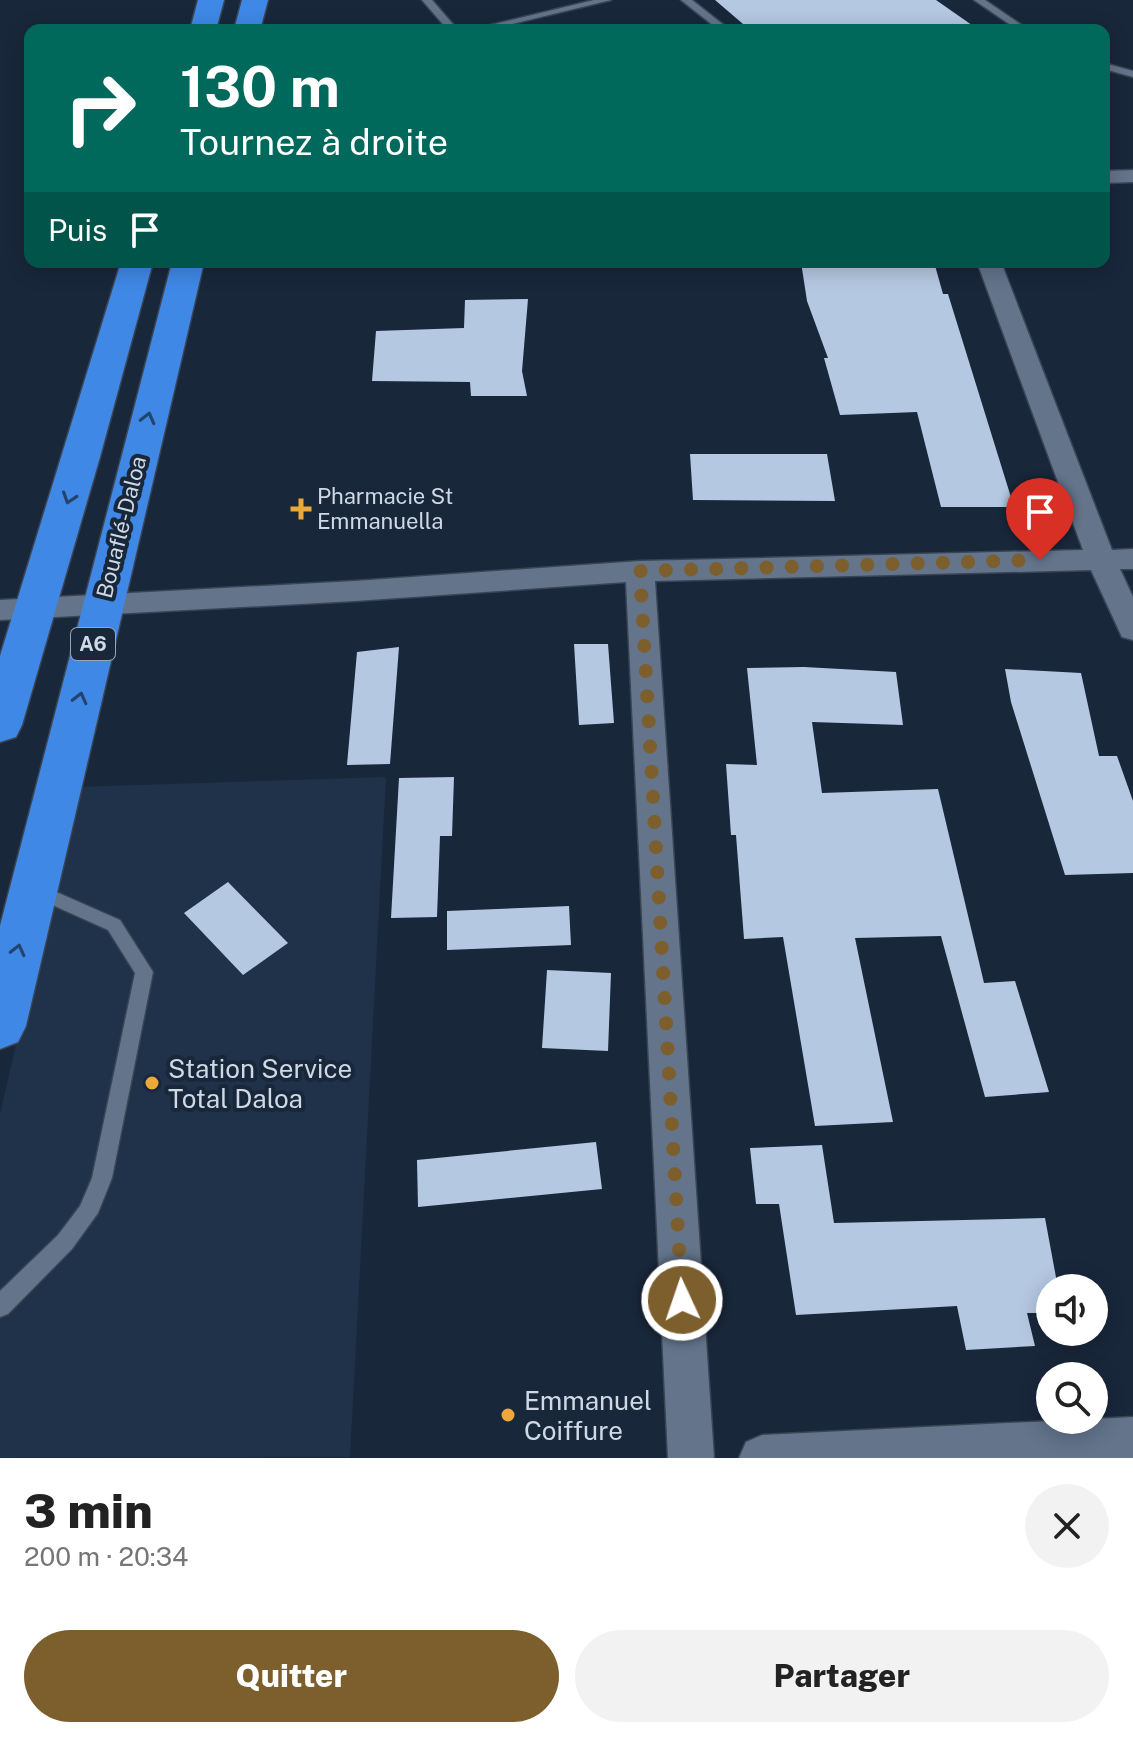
<!DOCTYPE html>
<html lang="fr">
<meta charset="utf-8">
<style>
:root{--surface:#fff;--page:#f2f2f2;--text:#222;--muted:#767676;--accent:#7c5f2d}
body{margin:0;font-family:"Public Sans",sans-serif;background:var(--page);color:var(--text);height:100vh;display:flex;flex-direction:column;font-size:30px;white-space:nowrap}
*{box-sizing:border-box;margin:0}
p{font-size:26px;color:var(--muted)}
.icon{flex:none;width:44px;height:44px;fill:none;stroke:currentColor;stroke-width:2;stroke-linecap:round;stroke-linejoin:round}
.map{position:relative;height:1458px;overflow:hidden}
.side{display:flex;flex-direction:column;background:var(--surface);flex:1}
.side>*{flex:none}
.hud{position:absolute;left:24px;top:24px;width:1086px;height:244px;border-radius:16px;box-shadow:0 4px 20px #0003;background:#00695c;color:#fff;overflow:hidden}
.buttons{position:absolute;left:1036px;top:1274px;display:grid;gap:16px}
.buttons a{display:grid;place-items:center;width:72px;height:72px;border-radius:50%;background:var(--surface);box-shadow:0 4px 20px #0003;font-size:40px}
.pin{position:absolute;display:grid;place-items:center;width:68px;height:68px;color:#fff;margin:-82px -34px;border-radius:50% 50% 50% 0;rotate:-45deg;box-shadow:0 0 8px #0007}
.pin .icon{rotate:45deg}
.me{position:absolute;width:88px;margin:-44px;rotate:357deg;stroke-linejoin:round;filter:drop-shadow(0 0 6px #0008)}
.turn{display:flex;align-items:center;gap:28px;height:168px;padding:0 24px;font-size:36px}
.turn .icon{width:104px;height:104px;stroke-width:2.5}
.turn b{display:block;font-size:56px;line-height:68px}
.then{display:flex;align-items:center;height:76px;padding:0 24px;background:#0003;gap:16px;font-size:30px}
.round{display:grid;place-items:center;flex:none;width:84px;height:84px;border-radius:42px;background:var(--page)}
.summary{display:flex;align-items:center;justify-content:space-between;height:136px;padding:0 24px}
h1{font-size:48px;font-weight:800;line-height:60px}
.action{display:flex;gap:16px;margin-top:auto;padding:16px 24px}
.action a{flex:1;height:92px;border-radius:48px;background:var(--accent);color:#fff;font-size:32px;font-weight:800;line-height:92px;text-align:center}
.action a+a{background:var(--page);color:var(--text)}
.map>svg:first-child{display:block}
</style>
<div class="map">
<svg width="1133" height="1458" viewBox="0 0 1133 1458">
<rect width="100%" height="100%" fill="#19273b"/>
<!-- built -->
<path fill="#20314a" d="M386 777 350 1457 0 1458V1114L75 787Z"/>
<!-- building -->
<path fill="#b5c8e2" d="M715 0H936L979 30H750Z
M801 262H934L943 294H948L1014 507H941L917 412 840 415 824 358H828L807 301Z
M528 299 522 371 527 396H471L470 382 372 381 376 331 464 328 465 300Z
M690 454H827L835 501 693 500Z
M574 644H608L614 723 579 725Z
M399 647 390 764 347 765 357 652Z
M804 667 896 672 903 725 812 722 822 793 938 789 984 983 1015 981 1049 1092 985 1097 941 936 855 938 893 1122 815 1126 783 937 744 939 736 835H731L726 764 757 765 747 668Z
M1005 669 1081 673 1099 756H1117L1133 801V873L1065 875 1011 702Z
M454 777 452 836H440L437 917 391 918 399 778Z
M228 882 288 943 243 975 184 913Z
M569 906 571 945 447 950V911Z
M547 970 611 973 608 1051 542 1048Z
M596 1142 602 1189 418 1207 417 1160Z
M822 1145 834 1223 1045 1218 1058 1288H1050V1313H1027L1035 1346 966 1350 957 1306 796 1315 779 1204H756L750 1148Z"/>
<g fill="none" stroke-linecap="round" stroke-linejoin="round">
<!-- lane casing -->
<g stroke="#394454" stroke-width="3">
<path id="lane" d="M422 0H432L458 30H448Z
M594 0H611L487 30H470Z
M681 0H692L730 30H719Z
M974 0H985L1029 30H1018Z
M1104 63 1133 71V77L1104 69Z
M36 883 120 920 153 972 112 1178 98 1213 72 1249 8 1314 0 1317V1291L58 1235 80 1206 92 1178 135 973 108 930 30 895 27 890 30 885Z"/>
</g>
<!-- street casing -->
<g stroke="#394454" stroke-width="3">
<path id="street" d="M1133 170V182L1104 183V171Z
M977 262H1001L1112 550 1133 549V569H1120L1133 597V640L1122 637 1091 570 655 581 714 1458H668L626 582 355 601 0 620V600L355 581 640 561 1083 550Z
M1133 1417V1458H739L746 1442 762 1435Z"/>
</g>
<!-- highway casing -->
<g stroke="#394454" stroke-width="3">
<path id="highway" d="M198 0H224L216 30H190Z
M242 0H268L260 30H234Z
M121 262H153L100 457 22 725 16 737 0 742V656Z
M172 262H204L26 1026 18 1042 0 1049V926Z"/>
</g>
<!-- lane -->
<use href="#lane" fill="#63748b" fill-rule="evenodd"/>
<!-- street -->
<use href="#street" fill="#63748b" fill-rule="evenodd"/>
<!-- highway -->
<use href="#highway" fill="#3f88e6" fill-rule="evenodd"/>
</g>
<!-- one-way arrows -->
<defs><path id="oneway-chevron" d="M-2-3.5L2.5 0L-2 3.5" fill="none" stroke-width="1.6" stroke-linecap="round" stroke-linejoin="round" transform="scale(2)"/></defs>
<g stroke="#24446e">
<use href="#oneway-chevron" transform="translate(148 418) rotate(-76)"/>
<use href="#oneway-chevron" transform="translate(69 498) rotate(108)"/>
<use href="#oneway-chevron" transform="translate(80 698) rotate(-76)"/>
<use href="#oneway-chevron" transform="translate(18 950) rotate(-76)"/>
</g>
<g fill="none" stroke-linecap="round" stroke-linejoin="round">
<!-- route -->
<path stroke="#7c5f2d" stroke-width="14" stroke-dasharray="0 25.2" d="M682 1300 640 571 1040 560"/>
</g>
<!-- markers -->
<g fill="#eba93a" stroke="#19273b" stroke-width="3">
<path d="M297 497h8v8h8v8h-8v8h-8v-8h-8v-8h8z"/>
<circle cx="152" cy="1083" r="8"/>
<circle cx="508" cy="1415" r="8"/>
</g>
<g text-anchor="middle" dominant-baseline="central" stroke-width="8" stroke-linejoin="round" paint-order="stroke">
<!-- shield labels -->
<rect fill="#19273b" stroke="#98a4b2" stroke-width="2" x="71" y="628" width="44" height="32" rx="6"/>
<g font-size="20" font-weight="bold" fill="#cfd9e5">
<text x="93" y="644">A6</text>
</g>
<!-- poi labels -->
<g font-size="22" fill="#cfd9e5" stroke="#19273b" text-anchor="start">
<text x="317" y="496">Pharmacie St<tspan x="317" dy="25">Emmanuella</tspan></text>
</g>
<!-- street labels -->
<g font-size="22" fill="#cfd9e5" stroke="#19273b">
<text transform="translate(121 527) rotate(-76)">Bouaflé-Daloa</text>
</g>
<!-- near-poi labels -->
<g font-size="26" fill="#cfd9e5" stroke="#19273b" text-anchor="start">
<text x="168" y="1068">Station Service<tspan x="168" dy="30">Total Daloa</tspan></text>
<text x="524" y="1400">Emmanuel<tspan x="524" dy="30">Coiffure</tspan></text>
</g>
</g>
</svg>
<div class="buttons">
<a><svg class="icon" aria-label="sound" viewBox="0 0 24 24"><path d="M4 9h4l5-4v14l-5-4H4zM17 9q2 3 0 6"/></svg></a>
<a><svg class="icon" aria-label="search" viewBox="0 0 24 24"><circle cx="10" cy="10" r="6"/><path d="M15 15l6 6"/></svg></a>
</div>
<div class="pin" style="left:1040px;top:560px;background:#d93025"><svg class="icon" aria-label="arrive" viewBox="0 0 24 24"><path d="M6 21V4h12l-3 4 3 4H6"/></svg></div>
<svg class="me" style="left:682px;top:1300px" viewBox="-20 -20 40 40"><circle r="17" fill="#7c5f2d" stroke="#fff" stroke-width="3"/><path d="M0-11L8 9 0 5-8 9z" fill="#fff"/></svg>
<div class="hud">
<div class="turn"><svg class="icon" aria-label="right" viewBox="0 0 24 24"><path d="M7 20v-9h11M14 6l5 5-5 5"/></svg><div><b>130 m</b>Tournez à droite</div></div>
<div class="then">Puis<svg class="icon" aria-label="arrive" viewBox="0 0 24 24"><path d="M6 21V4h12l-3 4 3 4H6"/></svg></div>
</div>
</div>
<section class="side">
<div class="summary"><div><h1>3 min</h1><p>200 m · 20:34</p></div><a class="round"><svg class="icon" aria-label="close" viewBox="0 0 24 24"><path d="M6 6l12 12M18 6L6 18"/></svg></a></div>
<div class="action"><a>Quitter</a><a>Partager</a></div>
</section>
